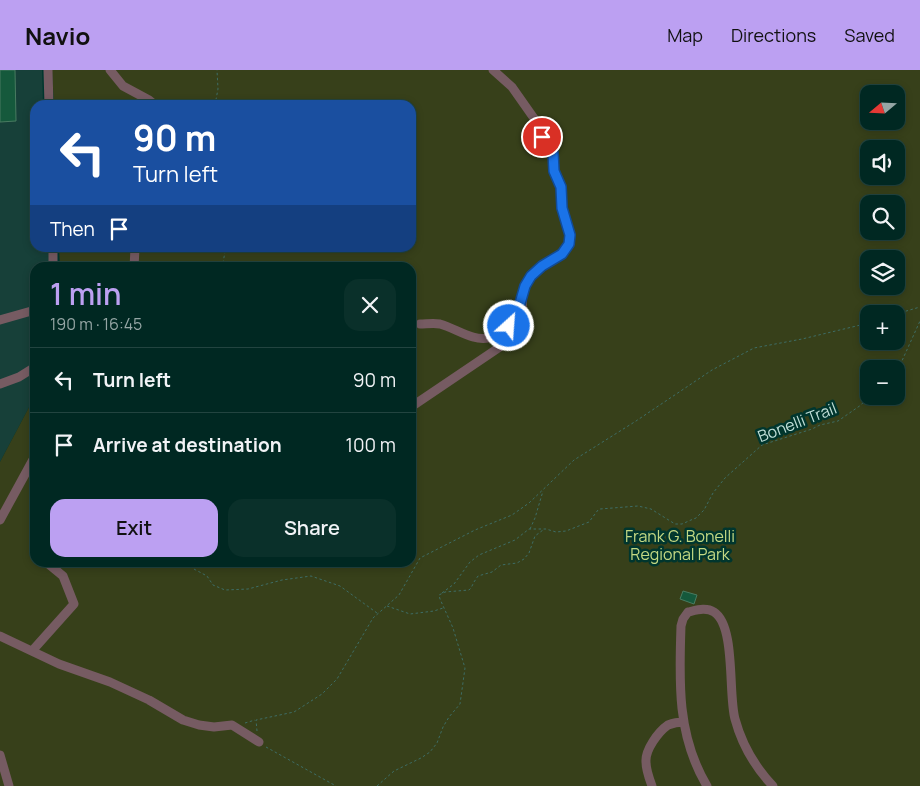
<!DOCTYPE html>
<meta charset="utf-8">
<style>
:root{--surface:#002822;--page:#0a302a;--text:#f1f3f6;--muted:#95a6a5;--line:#224440;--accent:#bca0f2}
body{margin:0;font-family:Manrope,sans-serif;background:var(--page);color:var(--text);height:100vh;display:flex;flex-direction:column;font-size:19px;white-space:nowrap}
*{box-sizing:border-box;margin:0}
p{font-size:16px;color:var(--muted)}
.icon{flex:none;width:28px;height:28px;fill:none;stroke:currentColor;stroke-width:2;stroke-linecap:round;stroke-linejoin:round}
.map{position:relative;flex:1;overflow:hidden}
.sheet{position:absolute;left:30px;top:192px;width:386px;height:305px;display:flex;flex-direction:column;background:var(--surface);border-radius:15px;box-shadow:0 2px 8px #0003,0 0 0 1px var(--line)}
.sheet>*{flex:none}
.guide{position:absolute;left:30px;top:30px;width:386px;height:152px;border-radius:15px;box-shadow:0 2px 8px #0003,0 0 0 1px var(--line);background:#1a4fa0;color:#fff;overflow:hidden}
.needle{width:32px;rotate:251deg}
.controls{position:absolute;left:860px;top:15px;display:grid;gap:10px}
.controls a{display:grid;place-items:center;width:45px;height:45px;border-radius:10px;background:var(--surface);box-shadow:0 2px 8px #0003,0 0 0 1px var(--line);font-size:25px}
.pin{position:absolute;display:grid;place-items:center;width:42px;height:42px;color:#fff;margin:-21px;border:2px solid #fff;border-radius:50%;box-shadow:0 1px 5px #0007}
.me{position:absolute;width:55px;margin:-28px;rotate:26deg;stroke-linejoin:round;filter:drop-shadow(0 0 4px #0008)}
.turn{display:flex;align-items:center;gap:18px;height:105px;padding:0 20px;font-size:22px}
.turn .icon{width:65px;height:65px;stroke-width:2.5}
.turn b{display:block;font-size:35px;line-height:42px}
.then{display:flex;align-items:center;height:48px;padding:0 20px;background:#0003;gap:10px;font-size:19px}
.round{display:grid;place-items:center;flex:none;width:52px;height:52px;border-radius:15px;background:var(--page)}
.overview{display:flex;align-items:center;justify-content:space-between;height:85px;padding:0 20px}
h1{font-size:30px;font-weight:600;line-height:38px;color:var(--accent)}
.cta{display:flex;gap:10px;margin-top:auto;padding:10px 20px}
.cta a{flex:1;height:58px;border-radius:15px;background:var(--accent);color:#111;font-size:20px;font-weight:600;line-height:58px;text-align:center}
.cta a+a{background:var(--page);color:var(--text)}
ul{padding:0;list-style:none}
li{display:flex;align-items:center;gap:15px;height:65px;padding:0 20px;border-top:1px solid var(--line)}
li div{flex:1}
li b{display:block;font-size:19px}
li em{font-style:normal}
header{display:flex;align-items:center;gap:30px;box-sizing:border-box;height:70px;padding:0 25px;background:var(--accent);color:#111}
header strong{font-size:24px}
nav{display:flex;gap:28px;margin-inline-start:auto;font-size:18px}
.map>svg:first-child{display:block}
</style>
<header>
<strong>Navio</strong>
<nav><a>Map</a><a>Directions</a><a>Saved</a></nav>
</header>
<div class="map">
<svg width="920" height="716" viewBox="0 0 920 716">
<rect width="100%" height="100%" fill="#00362e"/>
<!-- built -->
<path fill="#174039" d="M0 0H42L43 35H35V178H49V197L35 198V326L0 392Z"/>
<!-- green -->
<path fill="#37401a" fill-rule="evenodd" d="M52 0H920V716H0V392L35 326V492H411V198L60 197 59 178H411V35H54ZM869 24H896V51H869ZM869 79H896V106H869ZM869 134H896V161H869ZM869 189H896V216H869ZM869 244H896V271H869ZM869 299H896V326H869Z"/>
<!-- building -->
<path fill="#15593c" stroke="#497b61" d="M0 0H15L16 51 0 52Z
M683 521 697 525 694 534 680 529Z"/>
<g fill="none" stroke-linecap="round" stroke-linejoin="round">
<!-- path -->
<path stroke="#3e6d65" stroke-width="1" stroke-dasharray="2.5 2.5" stroke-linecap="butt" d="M215 35 218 19 217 0
M222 198 225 182 224 178
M896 244 920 237
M896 304 920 251
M530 459 535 448 543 421
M187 492 192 498 207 506 213 515 225 520 248 519 282 510 311 506 340 516 377 543
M442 523 454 514 470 492 479 485 515 470 529 459H546L556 462 566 461 589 452 598 440 600 439 638 436 651 439 675 454H682L691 450 696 448 704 440 713 423 725 408 762 375 812 359 820 355 838 351 861 335 869 326
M387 536 410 544 434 541 443 538
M245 653 255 650
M257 661 256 650 294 642 322 624 337 609 373 548 399 525 420 488 475 460 512 445 529 433 574 390 636 351 712 300 754 278 802 269 869 253
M266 677 336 716
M377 716 394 701 421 688 430 682 437 673 443 657 449 647 460 634 465 598 453 558 440 529 439 525 445 522 469 520 471 518 474 512 478 506 492 502 501 495 517 493 524 489 529 483 535 466 543 460"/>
<!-- minor -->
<path stroke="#765b62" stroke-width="9" d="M48 0 49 35
M110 0 123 16 149 30 155 35
M53 178V198
M134 198 135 178
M0 250 35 240
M420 254C426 254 434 253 440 254 451 257 462 264 473 267 498 274 514 254 520 232
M0 314 19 307 35 297
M411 337 522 262 523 249 522 227 525 217 531 206 542 196 562 184 569 173 570 165 562 138 561 117 554 101 553 83 549 74 542 67 538 54 512 17 493 0
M0 450 35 386
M0 566 59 594 110 612 149 630 183 650 199 655 214 657 232 655 259 672
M32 581 74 534 63 506 46 492
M0 685 9 716
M652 716C649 708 646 700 646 692 645 680 658 662 668 655 673 653 679 652 684 652
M707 716C677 666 679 612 681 556L683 549 688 542C697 540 706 537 714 542 736 556 728 624 735 649 742 675 755 697 773 716"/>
</g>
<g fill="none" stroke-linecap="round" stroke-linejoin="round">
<!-- route casing -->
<g stroke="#114b97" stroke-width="12">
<path id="route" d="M509 256 519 237 525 216 531 206 542 196 562 184 569 174 570 165 562 138 561 117 554 101 553 83 549 74 542 67"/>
</g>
<!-- route -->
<use href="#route" stroke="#1a73e8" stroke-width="9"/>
</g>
<g text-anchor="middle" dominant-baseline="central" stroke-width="5" stroke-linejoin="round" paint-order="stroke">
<!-- street labels -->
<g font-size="16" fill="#c0dfd8" stroke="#00362e">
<text transform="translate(797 352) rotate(-21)">Bonelli Trail</text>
</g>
<!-- park labels -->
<g font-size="16" fill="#c3d883" stroke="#00362e">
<text x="680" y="466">Frank G. Bonelli<tspan x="680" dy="18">Regional Park</tspan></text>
</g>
</g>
</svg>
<div class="controls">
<a><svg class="needle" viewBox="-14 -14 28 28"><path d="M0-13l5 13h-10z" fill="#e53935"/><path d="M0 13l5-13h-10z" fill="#95a6a5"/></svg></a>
<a><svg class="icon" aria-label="sound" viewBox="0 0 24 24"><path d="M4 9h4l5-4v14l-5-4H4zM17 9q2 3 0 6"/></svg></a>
<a><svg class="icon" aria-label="search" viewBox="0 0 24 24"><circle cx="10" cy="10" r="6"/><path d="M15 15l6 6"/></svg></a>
<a><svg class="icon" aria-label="layers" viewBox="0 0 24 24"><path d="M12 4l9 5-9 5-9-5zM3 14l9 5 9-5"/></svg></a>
<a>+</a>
<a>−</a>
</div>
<div class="pin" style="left:542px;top:67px;background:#d93025"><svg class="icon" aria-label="arrive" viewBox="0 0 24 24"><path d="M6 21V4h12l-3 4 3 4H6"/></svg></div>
<svg class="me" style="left:509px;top:256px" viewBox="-20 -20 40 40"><circle r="17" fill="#1a73e8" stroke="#fff" stroke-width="3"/><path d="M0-11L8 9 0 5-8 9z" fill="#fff"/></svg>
<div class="guide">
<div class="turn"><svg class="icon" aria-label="left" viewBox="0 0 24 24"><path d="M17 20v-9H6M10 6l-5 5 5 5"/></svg><div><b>90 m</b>Turn left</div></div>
<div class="then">Then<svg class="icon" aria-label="arrive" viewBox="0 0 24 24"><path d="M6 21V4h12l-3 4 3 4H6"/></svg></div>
</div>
<section class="sheet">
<div class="overview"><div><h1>1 min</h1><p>190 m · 16:45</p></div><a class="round"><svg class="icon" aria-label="close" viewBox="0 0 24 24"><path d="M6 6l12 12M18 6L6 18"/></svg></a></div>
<ul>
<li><svg class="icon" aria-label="left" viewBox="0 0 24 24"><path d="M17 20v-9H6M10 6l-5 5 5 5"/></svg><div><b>Turn left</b></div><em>90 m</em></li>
<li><svg class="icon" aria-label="arrive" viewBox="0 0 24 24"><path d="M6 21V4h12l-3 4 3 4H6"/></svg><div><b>Arrive at destination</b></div><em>100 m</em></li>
</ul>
<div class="cta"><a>Exit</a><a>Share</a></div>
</section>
</div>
